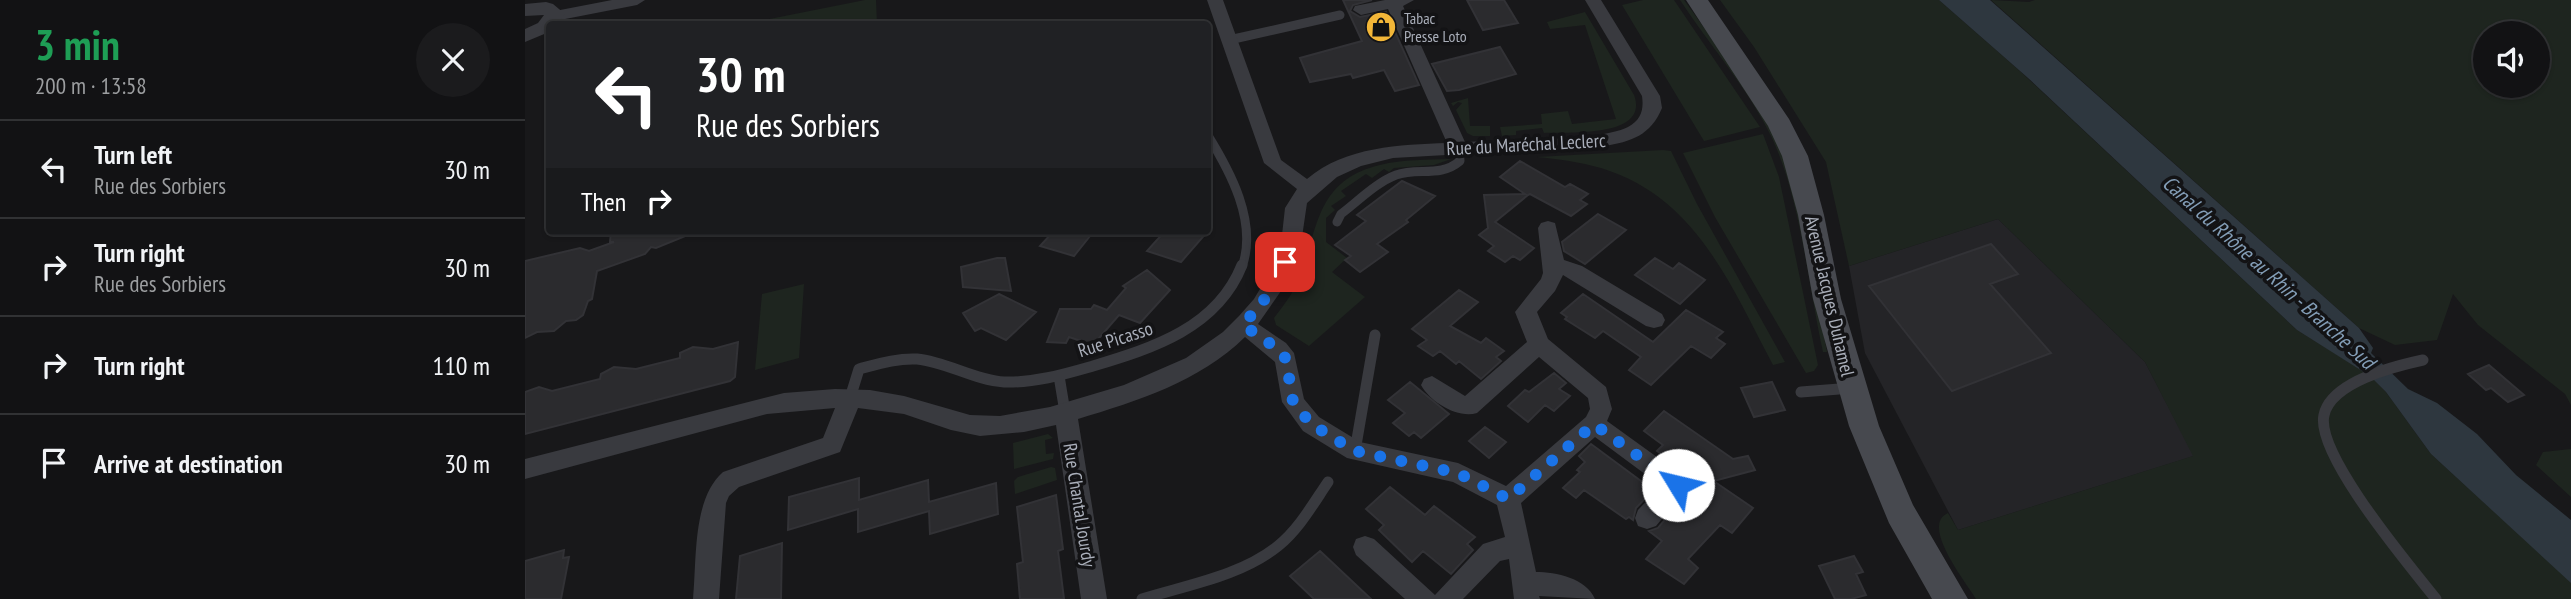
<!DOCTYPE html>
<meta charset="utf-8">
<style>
:root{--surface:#121214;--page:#1b1b1d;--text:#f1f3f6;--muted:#9c9ea0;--line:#313234}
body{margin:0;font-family:"PT Sans Narrow",sans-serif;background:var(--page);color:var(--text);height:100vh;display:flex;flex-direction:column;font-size:26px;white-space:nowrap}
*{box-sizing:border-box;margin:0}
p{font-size:23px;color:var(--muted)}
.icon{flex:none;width:38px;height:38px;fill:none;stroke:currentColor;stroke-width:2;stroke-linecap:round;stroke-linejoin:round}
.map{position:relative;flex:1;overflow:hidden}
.details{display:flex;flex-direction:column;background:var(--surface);width:525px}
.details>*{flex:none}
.banner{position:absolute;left:21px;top:21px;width:665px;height:214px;border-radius:7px;box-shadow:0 2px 5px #0004,0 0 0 2px var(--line);background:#202124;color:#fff;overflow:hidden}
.fabs{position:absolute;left:1948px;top:21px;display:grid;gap:14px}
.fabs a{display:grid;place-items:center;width:77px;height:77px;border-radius:50%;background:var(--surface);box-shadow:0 2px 5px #0004,0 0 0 2px var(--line);font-size:35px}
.pin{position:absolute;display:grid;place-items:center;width:60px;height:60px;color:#fff;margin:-30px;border-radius:14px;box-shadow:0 4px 10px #0006}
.me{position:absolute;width:77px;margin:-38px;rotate:306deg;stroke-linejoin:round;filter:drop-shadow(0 0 5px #0008)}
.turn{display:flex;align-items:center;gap:24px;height:147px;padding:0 35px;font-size:32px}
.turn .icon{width:91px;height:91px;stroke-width:2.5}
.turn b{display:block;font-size:49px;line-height:60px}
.then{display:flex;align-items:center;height:66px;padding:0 35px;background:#0003;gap:14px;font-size:26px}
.round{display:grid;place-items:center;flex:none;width:74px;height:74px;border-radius:37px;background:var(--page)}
.head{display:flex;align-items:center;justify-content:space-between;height:119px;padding:0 35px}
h1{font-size:42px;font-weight:600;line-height:52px;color:#1e9e55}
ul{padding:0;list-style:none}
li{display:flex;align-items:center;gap:21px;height:98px;padding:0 35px;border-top:2px solid var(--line)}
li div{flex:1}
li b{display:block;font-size:26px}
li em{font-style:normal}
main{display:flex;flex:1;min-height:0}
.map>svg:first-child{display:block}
</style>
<main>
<section class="details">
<div class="head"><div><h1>3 min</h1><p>200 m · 13:58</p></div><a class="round"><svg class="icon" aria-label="close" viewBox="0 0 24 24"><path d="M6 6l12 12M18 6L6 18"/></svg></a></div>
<ul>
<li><svg class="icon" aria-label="left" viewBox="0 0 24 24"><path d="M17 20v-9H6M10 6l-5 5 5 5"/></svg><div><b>Turn left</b><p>Rue des Sorbiers</p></div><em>30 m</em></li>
<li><svg class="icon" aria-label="right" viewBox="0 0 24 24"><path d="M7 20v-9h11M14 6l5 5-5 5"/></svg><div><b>Turn right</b><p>Rue des Sorbiers</p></div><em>30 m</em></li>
<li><svg class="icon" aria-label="right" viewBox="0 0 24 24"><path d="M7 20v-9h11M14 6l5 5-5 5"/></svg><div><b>Turn right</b></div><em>110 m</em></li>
<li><svg class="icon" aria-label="arrive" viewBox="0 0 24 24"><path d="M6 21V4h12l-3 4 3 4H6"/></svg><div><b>Arrive at destination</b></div><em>30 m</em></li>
</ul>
</section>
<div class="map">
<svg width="2046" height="599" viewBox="0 0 2046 599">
<rect width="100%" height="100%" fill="#18181a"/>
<!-- built -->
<path fill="#242427" d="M1473 219 1620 362 1669 456 1433 530 1340 353 1324 266Z"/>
<!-- green -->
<path fill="#1e251f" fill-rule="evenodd" d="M340 0H351L352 24H220Z
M1118 0H1149L1235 127 1179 141 1097 5Z
M1155 0H1159L1217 80 1253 143 1269 186 1302 352H1298C1283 284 1276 201 1247 138 1223 88 1185 46 1155 0Z
M1195 0H1414L1496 72 1772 330 1845 375 1861 392 1906 454 2046 582V599H1451C1440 581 1395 525 1423 513L1433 530 1668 456 1620 362 1473 219 1324 266 1301 162 1229 47Z
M1466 0 1504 2 1510 0H2046V405L2040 394 1953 325 1928 294 1912 340 1870 345 1834 328ZM1960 33H2012V86H1960Z
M1060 12 1109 95C1125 138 1044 132 1019 133L1017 128 991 131V135L977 136 975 127 1017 124 1016 114 1043 111 1047 124 1091 119 1060 25 1025 29 1022 22Z
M943 98 945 126H965V136H948L942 133 931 110 937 103 933 102 928 106 926 103Z
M1238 134 1254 177 1293 365 1289 371 1281 373 1190 217 1158 153Z
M1138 150 1146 151 1172 204 1260 362 1248 365C1205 284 1171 197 1076 168 1055 162 1033 159 1012 157Z
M926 159 909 165 869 168 864 172 859 169 847 178 841 174 816 191 821 196 806 206 810 210 801 218V242L822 258 807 272 840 297 784 346 751 325 749 318C758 306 767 295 773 281 794 230 789 181 855 165 878 159 902 160 926 159Z
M279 284 274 358 230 370 237 294Z
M523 434 528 438 520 440 521 454 529 453 528 459 489 469 488 443Z
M2046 449V497L2011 465 2018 452Z
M526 467 530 468 532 480 490 494 489 481 493 477Z"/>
<!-- water -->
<path fill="#2e373f" d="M1414 0H1465L1834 328 1848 348 1846 353 1883 389 1912 403 1952 434 1991 475 2046 520V583L1906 454 1861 392 1845 376 1772 330 1503 78Z"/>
<!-- building -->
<path fill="#2b2b2e" stroke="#323236" stroke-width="2" d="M818 0H847L828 5 825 11 835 17 861 12 894 85 870 91 859 70 828 78 826 74 785 82 775 58 837 41Z
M942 0H979L993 23 958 30Z
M975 47 991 74 934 90 922 91 907 64Z
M995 161 1040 187 1045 184 1063 194 1055 200 1062 204 1046 216 1005 194 1003 195 970 222 1009 248 995 260 988 256 980 262 963 251 969 246 954 235 963 228 959 195 1000 194 975 177Z
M877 181 910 196 881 220 883 222 852 244 863 252 835 272 820 260 826 256 810 245 841 221 832 215Z
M1073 214 1101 230 1060 264 1039 251 1037 242Z
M86 231 170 232 131 248 126 247 120 254 72 271 67 299 63 301 58 315 51 320 41 321 29 331 12 332 0 338V261L55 248 64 251 89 242H85Z
M535 231H569L549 256 515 246 527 233 532 235Z
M640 231H683L656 262 622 251Z
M1466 244 1493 274 1465 284 1526 353 1427 391 1344 286Z
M472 258H480L486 291 438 287 436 267Z
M1130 258 1148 269 1154 263 1180 280 1155 304 1110 275Z
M622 270 645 290 615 323 594 315 568 345 544 337 541 343 522 342 535 309H566L569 305 582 310 601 288 598 286Z
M934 290 953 302 925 326 956 343 961 338 979 351 971 357 976 361 956 379 934 361 931 364 915 351 908 356 893 346 902 340 887 329Z
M474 294 511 312 481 340 456 328 450 331 438 313Z
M1058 294 1128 342 1161 310 1198 332 1191 338 1200 344 1186 358 1166 346 1126 385 1104 370 1116 357 1078 331 1070 338 1040 319 1042 317 1036 313Z
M213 342 210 377 205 381 0 434V392L14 387 27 391 75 379 76 374 89 367 111 369 155 358V353L168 347 188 349Z
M1964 365 1999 395 1983 402 1966 388 1961 390 1943 374Z
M1029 373 1041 383 1034 389 1045 396 1029 411 1020 405 1003 422 983 406 1000 390 1004 392Z
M885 382 924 414 896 438 889 432 884 436 868 423 880 413 863 400Z
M1247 382 1260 410 1229 417 1216 388Z
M1139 411 1208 459 1223 456 1230 470 1189 481 1157 458 1151 465 1132 451 1138 445 1119 431Z
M960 427 981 442 964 458 944 441Z
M1066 444 1128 490 1111 508 1108 520 1104 517 1101 519 1059 490 1051 498 1038 488 1055 472 1052 470 1060 462 1054 456Z
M334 478V500L403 480 404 502 471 483 473 514 405 534 404 511 333 532V509L263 530 264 497Z
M1190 482 1228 508 1207 533 1195 525 1163 559 1173 568 1159 584 1121 559 1137 541 1124 531 1133 528 1143 516 1152 522Z
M865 487 900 515 909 506 950 537 942 544 948 550 926 574 898 551 887 562 854 530 859 525 841 509Z
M531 495 538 549 533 551 539 599H495L492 564 498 562 492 507Z
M257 543 256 599H211L215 556Z
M39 550 38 558 44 557 36 599H0V561Z
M795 551 846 599H789L765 576Z
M1329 556 1338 572 1331 574 1341 595 1326 599H1310L1294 566Z"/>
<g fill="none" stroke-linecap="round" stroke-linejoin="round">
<!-- service-far1 -->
<path stroke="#393a3f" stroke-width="9" d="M704 40 815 15
M682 134C705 171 733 222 717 267
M812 222 816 214C832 202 852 182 871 175 893 167 915 178 935 161L934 148"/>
<!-- service -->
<path stroke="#393a3f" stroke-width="11" d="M1898 360C1870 366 1806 382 1799 415 1790 454 1885 566 1911 599
M534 376 540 412
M1276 392 1327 388
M325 398 334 369C353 364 372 358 392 359 422 362 449 380 479 382 510 383 540 374 568 366 628 348 692 328 717 265
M830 451 850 335
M617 599C662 585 716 576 753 546 774 529 788 504 803 482"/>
<!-- minor -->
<path fill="#393a3f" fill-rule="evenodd" d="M87 0H120L112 5 30 21 22 16 30 11Z
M682 0H698L756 160 782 179C821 146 875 145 922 143L863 9 836 15 828 10 830 6 860 0H889L878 6 940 142C974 140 1078 141 1103 127 1116 120 1119 110 1117 96L1060 0H1076L1135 96 1137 108C1126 135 1106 142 1079 146L868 158 836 166 812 177 782 203 776 244 769 265 756 291 733 324 761 343 769 353 779 399 794 417 835 442 933 463 981 486 1061 417 1065 409 1063 398 1014 357 952 413C933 419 905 402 896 385L899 379 907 376 940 396 1002 342 990 312 1016 279 1018 273 1013 228 1016 223 1023 221 1030 223 1039 260 1057 266 1137 314 1140 320 1137 326 1129 328 1121 326 1038 275 1030 291 1012 312 1023 339 1081 387 1087 409 1082 421 1161 478 1165 485 1131 526 1122 529 1113 526 1110 518 1113 510 1136 486 1070 437 996 503 1011 572C1031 572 1061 578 1070 599L1014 596 1015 599H989L984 559 975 561 938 599H880L831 555 828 547 831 539 840 536 849 539 910 595 958 544 980 537 972 505 928 482 822 458 778 431 757 402 750 362 720 337C674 382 612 401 553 419L582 599H556L531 425 499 432 455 436 426 430 379 414 333 408 315 452 214 487 204 496 201 503 194 599H168C172 560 167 499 198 472L298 438 310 408 242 414 0 479V459L259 393 310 389 345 390 379 396 445 415 475 416 525 407 599 385 661 358 698 332 714 316 729 299 749 265 756 244 760 208 772 189 739 163Z"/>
<!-- tertiary -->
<path fill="#393a3f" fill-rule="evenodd" d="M21 2 28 4 40 14 32 24H24V32L0 42V29L13 23 19 15 0 16V4Z"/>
<!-- secondary -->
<path fill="#47494f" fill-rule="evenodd" d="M1161 0H1183L1264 119 1283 156 1299 215 1316 299 1354 426 1388 505 1443 599H1407L1364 523 1324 426 1288 299 1273 215 1257 156 1243 126Z"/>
</g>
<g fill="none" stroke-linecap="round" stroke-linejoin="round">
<!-- route -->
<path stroke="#1a73e8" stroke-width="12" stroke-dasharray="0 21.6" d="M760 262 743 295 718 325 753 349 761 359 768 402 786 424 830 451 933 473 983 499 1069 424 1153 485"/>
</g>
<!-- icons -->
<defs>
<g id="shop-disc" transform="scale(1.575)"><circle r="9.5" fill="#f2b638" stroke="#131315"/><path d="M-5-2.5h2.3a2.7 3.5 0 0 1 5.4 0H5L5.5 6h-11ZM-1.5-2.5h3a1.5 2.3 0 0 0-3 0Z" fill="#111"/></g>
</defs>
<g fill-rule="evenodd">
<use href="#shop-disc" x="856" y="27"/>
</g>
<g text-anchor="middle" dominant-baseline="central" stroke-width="7" stroke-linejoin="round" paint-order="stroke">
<!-- far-poi labels -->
<g font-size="16" fill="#aaafba" stroke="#131315" text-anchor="start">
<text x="879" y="18">Tabac<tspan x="879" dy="18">Presse Loto</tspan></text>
</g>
<!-- street labels -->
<g font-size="19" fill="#aaafba" stroke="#131315">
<text transform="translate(1001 144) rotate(-3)">Rue du Maréchal Leclerc</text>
<text transform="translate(1305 296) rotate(77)">Avenue Jacques Duhamel</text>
<text transform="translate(590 339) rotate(-18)">Rue Picasso</text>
<text transform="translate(555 505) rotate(81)">Rue Chantal Jourdy</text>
</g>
<!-- water labels -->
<g font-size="21" font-style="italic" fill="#829cb5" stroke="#131315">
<text transform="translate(1744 272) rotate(42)">Canal du Rhône au Rhin - Branche Sud</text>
</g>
</g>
</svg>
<div class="fabs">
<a><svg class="icon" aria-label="sound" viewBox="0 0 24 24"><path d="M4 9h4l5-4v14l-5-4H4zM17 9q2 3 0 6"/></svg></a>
</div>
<div class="pin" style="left:760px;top:262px;background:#d93025"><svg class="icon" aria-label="arrive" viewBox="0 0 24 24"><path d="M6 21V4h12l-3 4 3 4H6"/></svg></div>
<svg class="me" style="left:1153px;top:485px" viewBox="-20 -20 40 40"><circle r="19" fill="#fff"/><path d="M0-13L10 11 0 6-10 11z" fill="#1a73e8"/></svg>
<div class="banner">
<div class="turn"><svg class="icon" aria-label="left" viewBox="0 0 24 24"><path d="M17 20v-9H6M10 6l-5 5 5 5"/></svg><div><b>30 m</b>Rue des Sorbiers</div></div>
<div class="then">Then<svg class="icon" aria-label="right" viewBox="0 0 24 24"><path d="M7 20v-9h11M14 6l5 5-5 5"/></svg></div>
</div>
</div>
</main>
